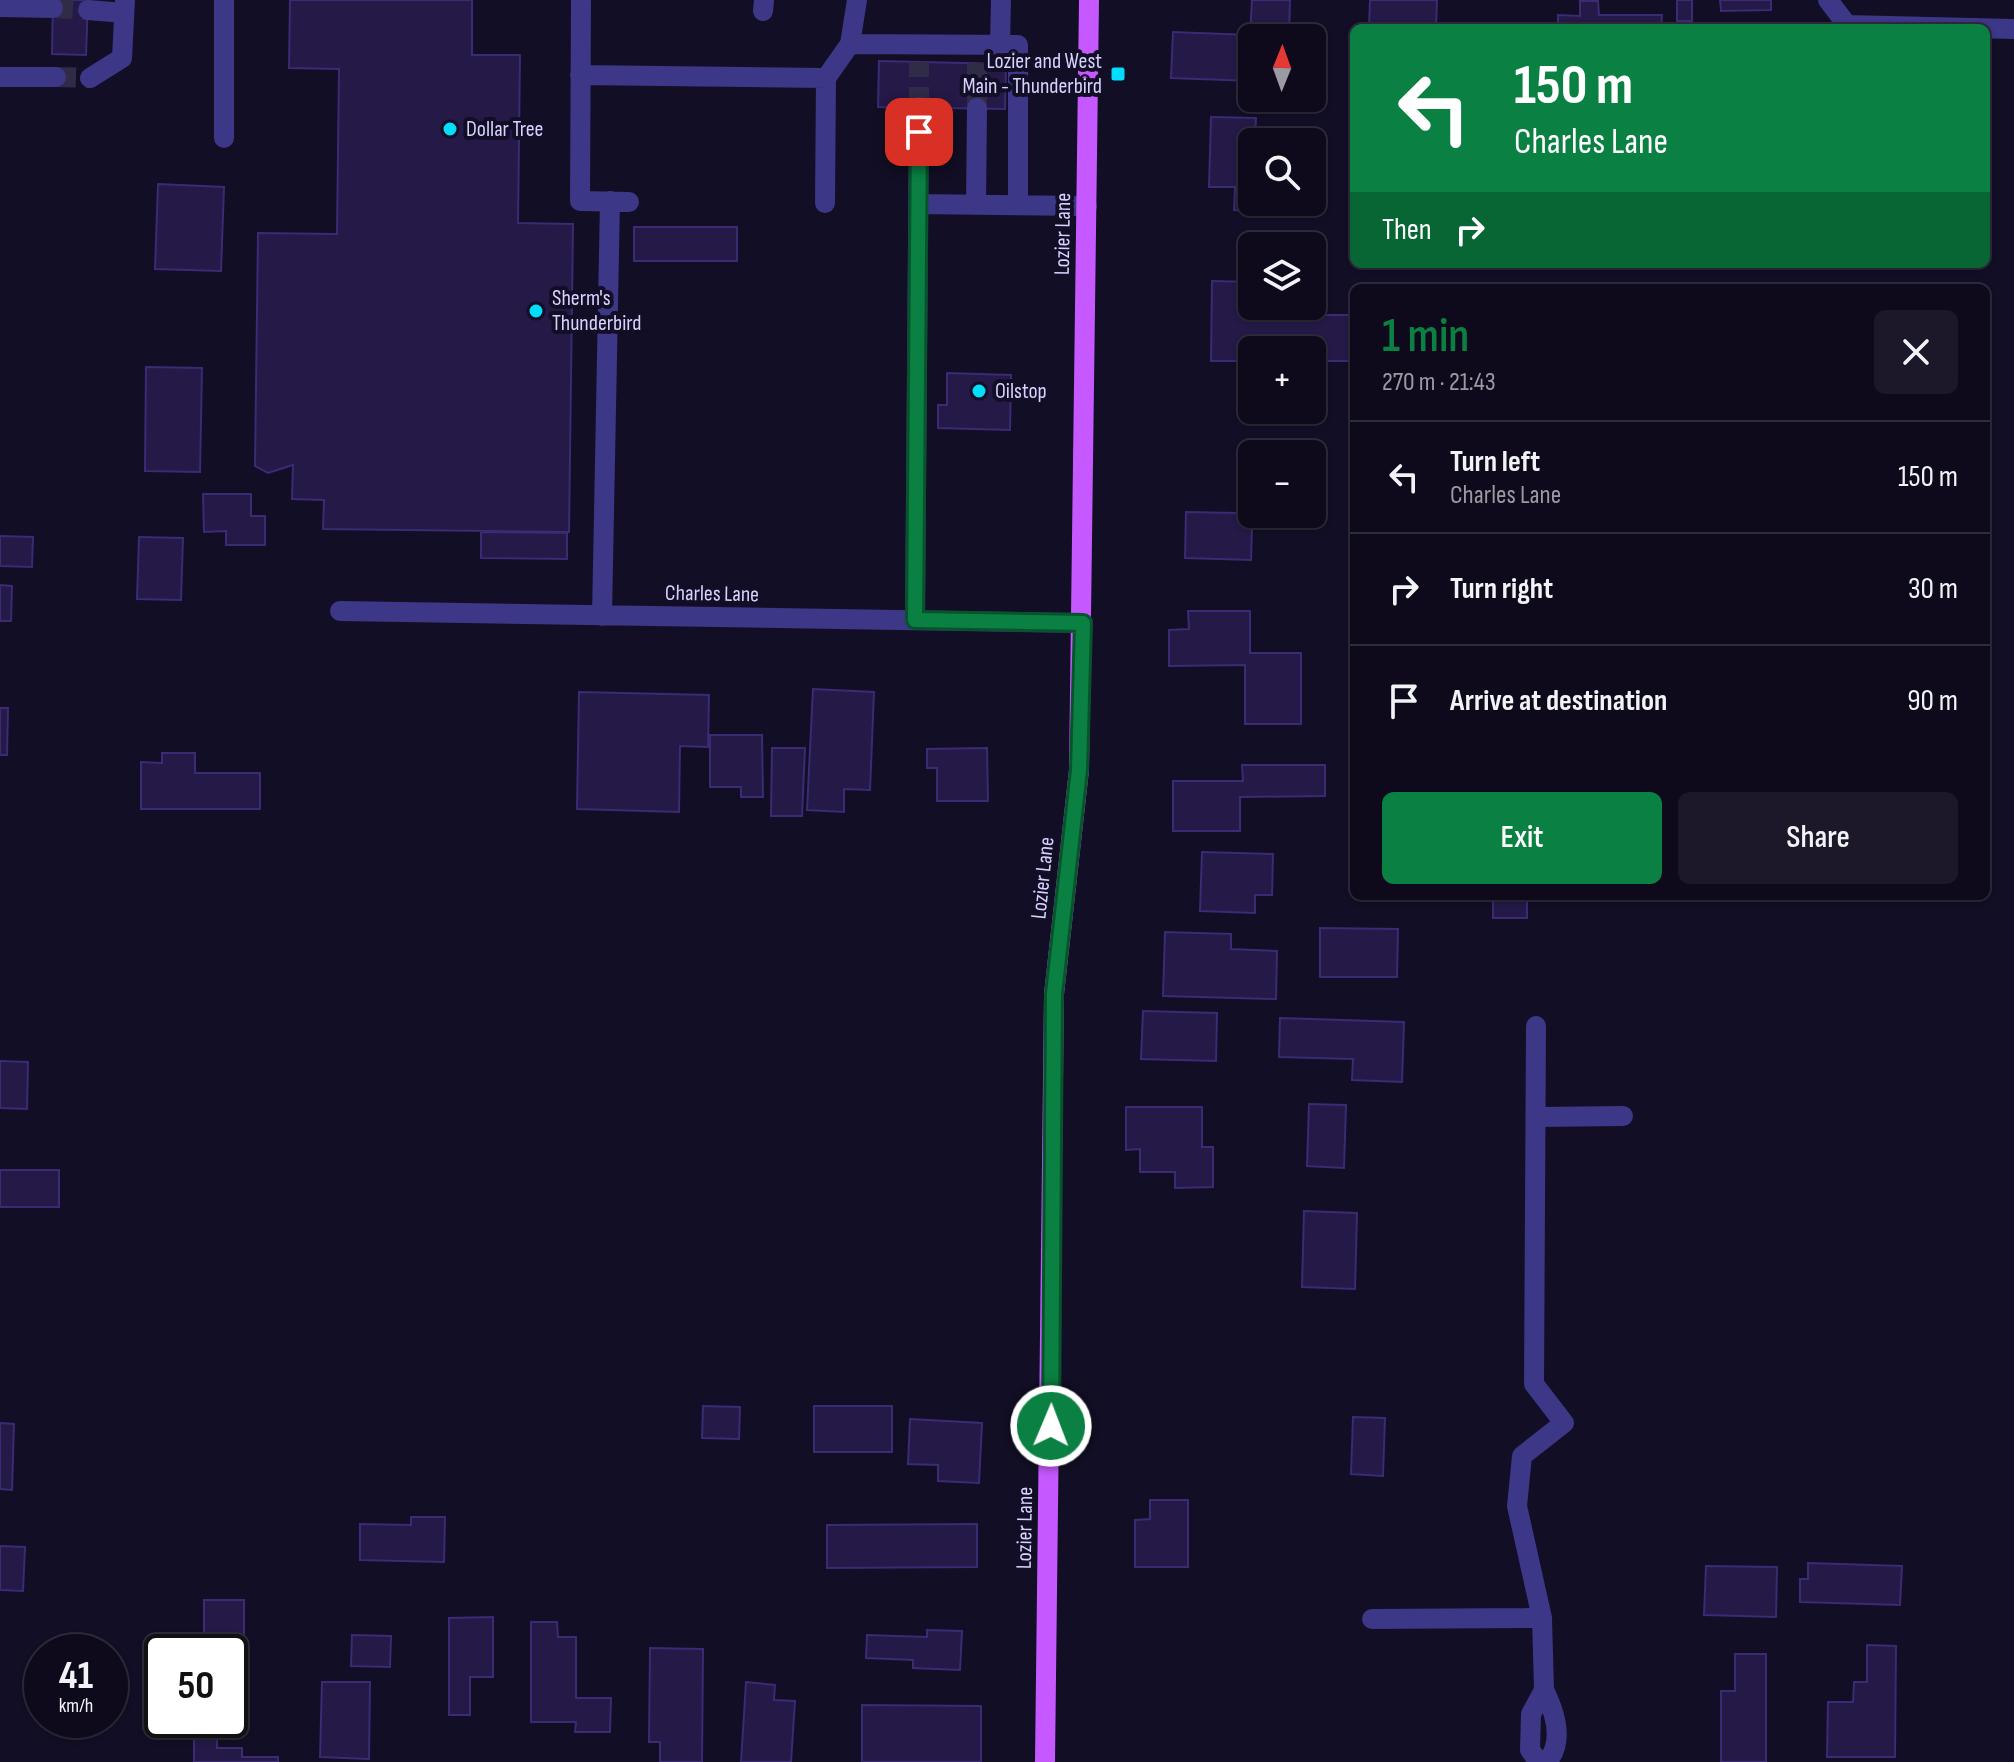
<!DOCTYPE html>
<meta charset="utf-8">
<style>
:root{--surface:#0e0a1c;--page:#1c1829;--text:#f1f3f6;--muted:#9b9aa3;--line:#2e2b3b;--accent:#0b8043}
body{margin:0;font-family:"Sofia Sans Condensed",sans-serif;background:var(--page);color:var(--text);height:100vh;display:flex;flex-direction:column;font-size:30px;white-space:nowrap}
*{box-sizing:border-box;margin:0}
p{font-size:26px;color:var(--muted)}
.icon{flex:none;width:44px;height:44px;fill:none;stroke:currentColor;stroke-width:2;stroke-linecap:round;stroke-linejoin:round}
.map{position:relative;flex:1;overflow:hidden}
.side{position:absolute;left:1350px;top:284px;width:640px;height:616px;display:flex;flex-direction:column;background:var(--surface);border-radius:12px;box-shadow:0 2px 6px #0004,0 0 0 2px var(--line)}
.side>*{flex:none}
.banner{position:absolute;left:1350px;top:24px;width:640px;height:244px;border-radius:12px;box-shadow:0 2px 6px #0004,0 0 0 2px var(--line);background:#0b8043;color:#fff;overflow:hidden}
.needle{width:52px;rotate:1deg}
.tools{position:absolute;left:1238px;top:24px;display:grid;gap:16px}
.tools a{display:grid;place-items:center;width:88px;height:88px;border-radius:12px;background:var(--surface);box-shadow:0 2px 6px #0004,0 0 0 2px var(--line);font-size:40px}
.speed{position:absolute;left:24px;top:1634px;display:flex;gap:16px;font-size:40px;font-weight:700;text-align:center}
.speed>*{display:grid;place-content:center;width:104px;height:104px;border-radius:50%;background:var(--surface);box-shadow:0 2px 6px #0004,0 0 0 2px var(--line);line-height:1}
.speed small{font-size:20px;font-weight:400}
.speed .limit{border:4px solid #111;border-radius:12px;background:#fff;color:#111}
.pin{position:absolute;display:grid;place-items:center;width:68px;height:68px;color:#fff;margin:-34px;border-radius:16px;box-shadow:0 4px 12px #0006}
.me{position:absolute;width:88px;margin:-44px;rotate:1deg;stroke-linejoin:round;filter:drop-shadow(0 0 6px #0008)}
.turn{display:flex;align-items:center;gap:28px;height:168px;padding:0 32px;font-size:36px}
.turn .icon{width:104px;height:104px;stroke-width:2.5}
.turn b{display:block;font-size:56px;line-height:68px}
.then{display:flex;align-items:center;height:76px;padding:0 32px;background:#0003;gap:16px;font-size:30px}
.round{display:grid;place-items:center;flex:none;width:84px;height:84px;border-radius:12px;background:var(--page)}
.summary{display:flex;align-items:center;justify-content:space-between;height:136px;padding:0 32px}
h1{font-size:48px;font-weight:600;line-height:60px;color:var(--accent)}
.primary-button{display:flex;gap:16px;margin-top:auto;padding:16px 32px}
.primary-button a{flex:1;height:92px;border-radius:12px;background:var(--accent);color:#fff;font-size:32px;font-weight:600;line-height:92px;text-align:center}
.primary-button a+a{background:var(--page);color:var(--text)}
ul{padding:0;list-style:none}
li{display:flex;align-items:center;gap:24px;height:112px;padding:0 32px;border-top:2px solid var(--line)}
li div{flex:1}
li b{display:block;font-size:30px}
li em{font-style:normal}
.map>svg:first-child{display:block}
</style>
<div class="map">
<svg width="2014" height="1762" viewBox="0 0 2014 1762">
<rect width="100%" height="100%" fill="#120e25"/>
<!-- building -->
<path fill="#241947" stroke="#3b2a74" stroke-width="2" d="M53 0H88L86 55 52 54Z
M290 0H472V55H520L518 223 573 224 569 532 323 529 324 500 292 499 293 465 268 473 255 466 258 233 337 234 339 69 289 68Z
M1252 0H1290L1289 38H1252V81L1171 78 1173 32 1250 35Z
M1370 0H1437L1436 28H1369Z
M1677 0H1692V21H1677Z
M1720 0H1771V10L1721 11Z
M1580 1H1598L1599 15H1662L1661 28H1558V15L1580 16Z
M879 61 1006 64 1005 109 878 107Z
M1211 117 1256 118 1252 202H1269V212L1234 210 1235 187H1209Z
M158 184 224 187 221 271 155 269Z
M634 227H737V261H634Z
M1212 281 1252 282V306H1258V315H1354V361H1312V350H1252V361H1211Z
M146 367 202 368 200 472 145 471Z
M947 373 1011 375 1010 430 938 428V405H947Z
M203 494H251V516H265V545H226V531L204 532Z
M1239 495H1252V514H1284L1283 527 1252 526 1251 560 1185 558 1186 512 1239 513Z
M481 532 567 533V559L481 558Z
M0 536 33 537 32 567 0 566Z
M139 537 183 538 181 600 137 599Z
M0 585 12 586 11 621H0Z
M1188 611H1250V653H1301V724H1245V665L1169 666V630L1189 629Z
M813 689 874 692 870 790 844 789V812L807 810Z
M579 692 709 695 708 747 680 746 679 812 577 809Z
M0 708H8L7 755H0Z
M710 735H762L763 797H741V787H710Z
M772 748H805L802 816H771Z
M987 748 988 801H937V768H927V749Z
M162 753H195V773H260V809H141V762L162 763Z
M1242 765H1325V796L1240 797V831H1173V781H1243Z
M1202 852 1273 854 1272 895H1255V913L1200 911Z
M1493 896H1527V918H1493Z
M1320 928 1398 929 1397 977H1320Z
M1165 932 1231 934V949L1277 951 1276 999 1163 996Z
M1143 1011 1217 1013 1216 1061 1141 1059Z
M1280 1018 1404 1022 1402 1082 1352 1080 1353 1059 1279 1057Z
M0 1061 28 1062 27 1109 0 1108Z
M1309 1104 1346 1105 1344 1168 1307 1166Z
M1126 1107H1202V1147H1213V1187L1175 1188V1172H1140V1149L1126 1150Z
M0 1170H59V1207H0Z
M1304 1211 1357 1213 1355 1289 1302 1287Z
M703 1406 740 1407 739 1439 702 1438Z
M814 1406H892V1452H814Z
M1353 1417 1385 1418 1383 1476 1351 1474Z
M910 1419 982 1423 979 1483 938 1481V1465L908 1464Z
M0 1423 14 1424 12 1490 0 1489Z
M1150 1500H1188V1567H1135V1520L1150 1519Z
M411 1517H445L444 1562 360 1560V1524L411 1525Z
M977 1524V1567L827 1568V1525Z
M0 1546 25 1547 23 1591 0 1590Z
M1808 1563 1902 1566 1900 1605 1800 1602V1579H1808Z
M1706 1566 1777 1567 1776 1617 1704 1615Z
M204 1600H244V1648H204Z
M493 1617V1677H470V1715H449V1618Z
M531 1622H557L558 1637H576V1698H611L610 1732H575L576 1722H531Z
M927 1630 962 1631 960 1670 913 1668V1660L866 1658 867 1635 927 1637Z
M352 1635 391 1636 390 1667 351 1666Z
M1867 1645 1896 1646 1895 1757H1827L1828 1702H1853L1854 1682H1867Z
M650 1648 703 1649 702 1762H660V1742H649Z
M1735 1654H1766V1762H1721V1691H1735Z
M322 1682H370L369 1759 320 1757Z
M746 1682 775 1685 774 1700 795 1701 791 1762H741Z
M862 1705 981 1706V1762H862Z
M194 1725H217V1748H242V1757H278V1762H194Z"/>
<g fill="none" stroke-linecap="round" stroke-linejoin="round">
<!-- minor-tunnel -->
<path stroke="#302b46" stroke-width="20" stroke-dasharray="20 10" stroke-linecap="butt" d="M53 8 88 10
M56 77 90 78
M919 107V62
M977 108V63"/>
<!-- minor -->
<path stroke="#3c3786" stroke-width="20" d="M224 0V138
M581 0 580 201 629 202
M1828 0 1847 25 2014 29
M0 7 53 8
M88 10 124 13
M763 11 764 0
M850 44 857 0
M1000 45 1001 0
M580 75 826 78
M0 77H56
M90 78 122 58 125 0
M825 203 826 78 850 44 1018 45V205
M918 204 1087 206
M976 205 977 108
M340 611 1083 623
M602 616 610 201
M915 620 919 107
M1536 1026 1534 1384 1564 1423 1522 1456 1517 1506 1542 1618 1544 1690
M1537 1117 1623 1116
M1372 1619 1542 1618
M1539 1762 1530 1750 1531 1714 1544 1690C1555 1712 1565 1741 1547 1762"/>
<!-- major -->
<path stroke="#c559ff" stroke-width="20" d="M1045 1762 1054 994 1079 770 1089 0"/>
</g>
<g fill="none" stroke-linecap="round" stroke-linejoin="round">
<!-- route casing -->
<g stroke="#07532c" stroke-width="20">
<path id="route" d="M919 132 915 620 1083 623 1079 770 1054 994 1051 1426"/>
</g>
<!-- route -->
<use href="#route" stroke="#0b8043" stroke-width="14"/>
</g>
<!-- markers -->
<g fill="#00ddfd" stroke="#120e25" stroke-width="3">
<rect x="1110" y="66" width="16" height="16" rx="4"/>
<circle cx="450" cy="129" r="8"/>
<circle cx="536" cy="311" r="8"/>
<circle cx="979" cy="391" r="8"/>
</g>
<g text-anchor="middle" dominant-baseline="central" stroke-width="8" stroke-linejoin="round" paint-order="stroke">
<!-- poi labels -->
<g font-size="22" fill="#d8d2ff" stroke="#120e25" text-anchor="start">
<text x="1102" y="61" text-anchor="end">Lozier and West<tspan x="1102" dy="25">Main - Thunderbird</tspan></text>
<text x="466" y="129">Dollar Tree</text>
<text x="552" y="298">Sherm's<tspan x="552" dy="25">Thunderbird</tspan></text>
<text x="995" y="391">Oilstop</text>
</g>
<!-- street labels -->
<g font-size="22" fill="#d8d2ff" stroke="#120e25">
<text transform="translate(1063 234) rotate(-89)">Lozier Lane</text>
<text transform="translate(712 594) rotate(1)">Charles Lane</text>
<text transform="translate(1043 878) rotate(-84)">Lozier Lane</text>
<text transform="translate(1025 1528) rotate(-89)">Lozier Lane</text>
</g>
</g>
</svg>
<div class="tools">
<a><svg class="needle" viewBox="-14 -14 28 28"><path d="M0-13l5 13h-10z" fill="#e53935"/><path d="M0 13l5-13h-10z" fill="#9b9aa3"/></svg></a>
<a><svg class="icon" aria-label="search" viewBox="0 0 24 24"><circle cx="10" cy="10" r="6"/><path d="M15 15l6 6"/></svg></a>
<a><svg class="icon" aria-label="layers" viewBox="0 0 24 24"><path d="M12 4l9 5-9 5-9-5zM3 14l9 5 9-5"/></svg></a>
<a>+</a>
<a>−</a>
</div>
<div class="speed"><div>41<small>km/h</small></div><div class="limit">50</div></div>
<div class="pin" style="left:919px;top:132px;background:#d93025"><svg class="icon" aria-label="arrive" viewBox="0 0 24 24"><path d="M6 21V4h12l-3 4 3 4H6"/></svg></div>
<svg class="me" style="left:1051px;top:1426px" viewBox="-20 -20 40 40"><circle r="17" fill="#0b8043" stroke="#fff" stroke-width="3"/><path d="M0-11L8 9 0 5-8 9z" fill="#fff"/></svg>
<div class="banner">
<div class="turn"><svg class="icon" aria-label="left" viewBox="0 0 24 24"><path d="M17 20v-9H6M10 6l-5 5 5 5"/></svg><div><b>150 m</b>Charles Lane</div></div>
<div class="then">Then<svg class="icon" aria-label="right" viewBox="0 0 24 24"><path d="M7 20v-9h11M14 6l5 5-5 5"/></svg></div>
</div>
<section class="side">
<div class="summary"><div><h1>1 min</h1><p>270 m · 21:43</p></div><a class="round"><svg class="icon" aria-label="close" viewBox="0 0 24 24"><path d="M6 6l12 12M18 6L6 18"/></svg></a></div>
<ul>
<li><svg class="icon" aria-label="left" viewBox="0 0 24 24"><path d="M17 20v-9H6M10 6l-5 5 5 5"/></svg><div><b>Turn left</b><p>Charles Lane</p></div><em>150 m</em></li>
<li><svg class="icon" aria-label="right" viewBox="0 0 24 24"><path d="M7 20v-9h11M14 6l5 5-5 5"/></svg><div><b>Turn right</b></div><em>30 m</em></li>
<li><svg class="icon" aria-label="arrive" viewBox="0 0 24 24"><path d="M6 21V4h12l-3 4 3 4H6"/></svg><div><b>Arrive at destination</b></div><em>90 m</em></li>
</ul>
<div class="primary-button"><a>Exit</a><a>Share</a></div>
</section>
</div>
